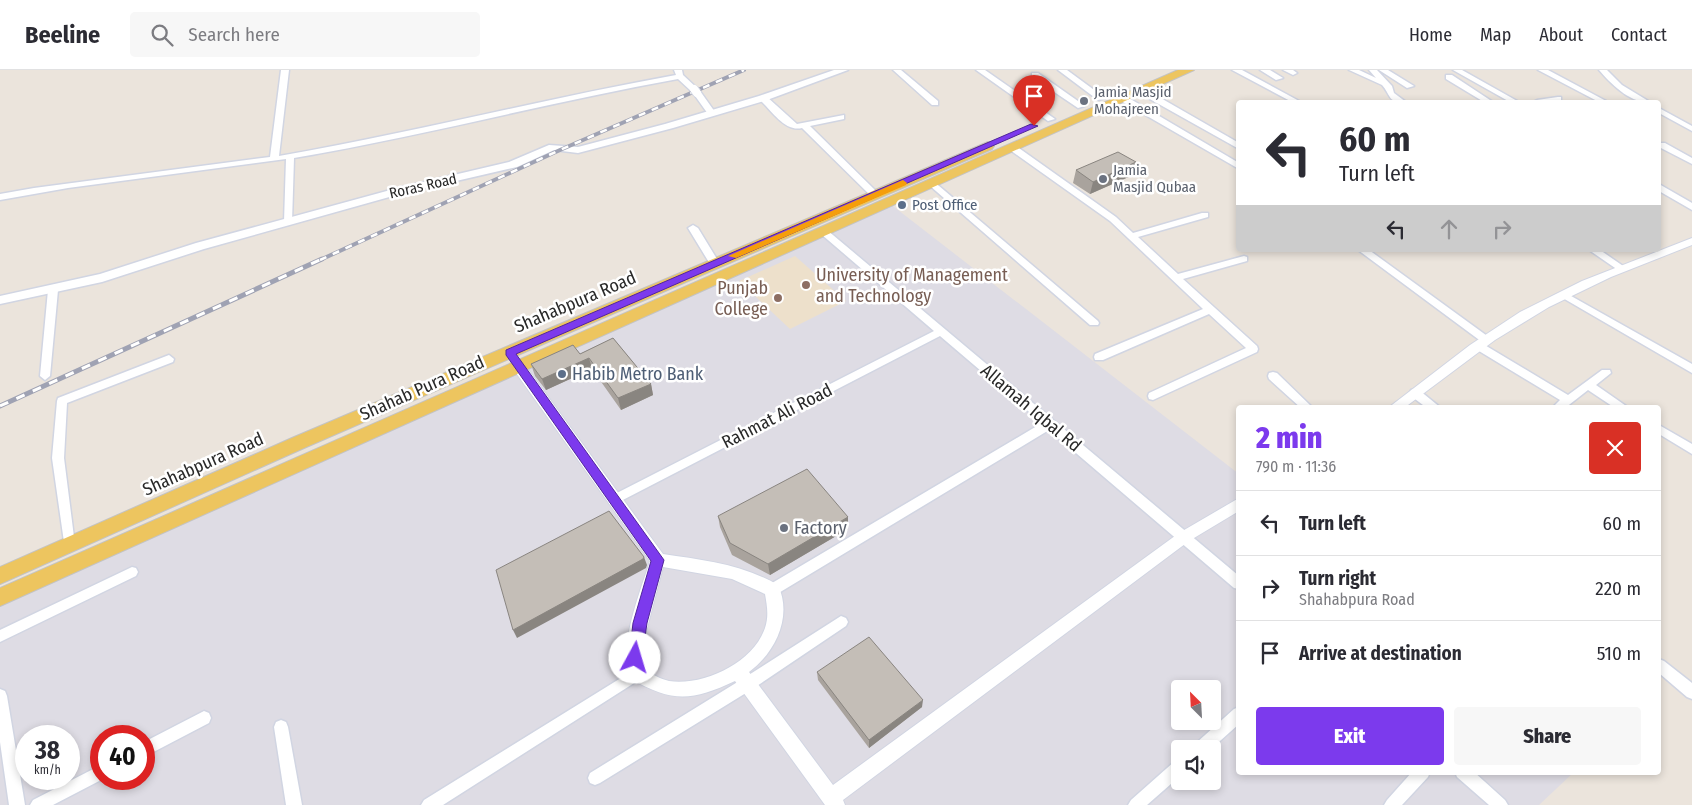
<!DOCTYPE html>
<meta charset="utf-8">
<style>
:root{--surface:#fff;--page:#f7f7f7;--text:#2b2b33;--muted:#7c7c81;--line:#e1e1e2;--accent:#7c3aed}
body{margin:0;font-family:"Fira Sans Condensed",sans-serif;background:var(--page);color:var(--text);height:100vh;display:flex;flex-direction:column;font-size:19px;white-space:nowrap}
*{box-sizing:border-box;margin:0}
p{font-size:16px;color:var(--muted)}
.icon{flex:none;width:28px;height:28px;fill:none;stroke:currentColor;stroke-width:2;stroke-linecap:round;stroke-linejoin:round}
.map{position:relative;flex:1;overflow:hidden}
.drawer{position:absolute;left:1236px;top:335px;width:425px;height:370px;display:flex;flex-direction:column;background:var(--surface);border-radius:5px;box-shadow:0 2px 8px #0003}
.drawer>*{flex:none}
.top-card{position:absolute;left:1236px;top:30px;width:425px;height:152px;border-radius:5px;box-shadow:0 2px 8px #0003;background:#fff;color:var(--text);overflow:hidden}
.needle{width:32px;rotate:336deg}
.tools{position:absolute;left:1171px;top:610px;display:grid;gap:10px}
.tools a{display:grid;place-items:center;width:50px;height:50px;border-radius:5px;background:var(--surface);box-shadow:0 2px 8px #0003;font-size:25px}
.speed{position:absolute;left:15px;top:655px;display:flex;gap:10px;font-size:25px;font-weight:700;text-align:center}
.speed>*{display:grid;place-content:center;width:65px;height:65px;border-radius:50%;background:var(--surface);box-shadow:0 2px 8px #0003;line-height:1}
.speed small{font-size:12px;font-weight:400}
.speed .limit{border:8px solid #d22;background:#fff;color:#111}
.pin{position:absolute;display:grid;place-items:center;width:42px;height:42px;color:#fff;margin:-51px -21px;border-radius:50% 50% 50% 0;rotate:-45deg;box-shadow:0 0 5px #0007}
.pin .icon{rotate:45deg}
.me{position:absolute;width:55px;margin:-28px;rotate:6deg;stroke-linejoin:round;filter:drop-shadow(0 0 4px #0008)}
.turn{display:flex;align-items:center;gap:18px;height:105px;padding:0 20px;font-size:22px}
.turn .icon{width:65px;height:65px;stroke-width:2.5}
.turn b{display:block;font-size:35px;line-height:42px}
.lanes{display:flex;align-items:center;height:48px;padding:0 20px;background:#0003;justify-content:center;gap:25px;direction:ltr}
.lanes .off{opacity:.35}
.round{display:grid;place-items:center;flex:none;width:52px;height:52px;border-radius:5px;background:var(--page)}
.head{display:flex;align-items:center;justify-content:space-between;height:85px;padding:0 20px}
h1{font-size:30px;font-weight:800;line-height:38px;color:var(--accent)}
.button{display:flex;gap:10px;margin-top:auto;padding:10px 20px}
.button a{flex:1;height:58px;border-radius:5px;background:var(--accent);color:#fff;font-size:20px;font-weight:800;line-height:58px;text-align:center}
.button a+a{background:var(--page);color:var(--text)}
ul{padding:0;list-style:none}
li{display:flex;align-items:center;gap:15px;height:65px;padding:0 20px;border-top:1px solid var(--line)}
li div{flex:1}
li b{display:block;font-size:19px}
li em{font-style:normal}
header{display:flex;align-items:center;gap:30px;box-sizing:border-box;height:70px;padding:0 25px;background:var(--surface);border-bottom:1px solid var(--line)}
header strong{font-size:24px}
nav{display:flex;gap:28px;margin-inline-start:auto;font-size:18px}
.search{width:350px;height:45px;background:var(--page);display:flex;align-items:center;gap:12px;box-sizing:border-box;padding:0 18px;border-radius:5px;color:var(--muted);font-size:19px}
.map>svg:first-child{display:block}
</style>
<header>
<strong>Beeline</strong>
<div class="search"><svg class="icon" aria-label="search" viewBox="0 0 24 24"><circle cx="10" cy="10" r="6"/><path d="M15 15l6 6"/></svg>Search here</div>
<nav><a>Home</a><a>Map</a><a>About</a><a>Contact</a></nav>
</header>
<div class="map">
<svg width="1692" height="735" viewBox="0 0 1692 735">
<rect width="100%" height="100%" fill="#ebe4dc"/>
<!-- industrial -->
<path fill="#dedce4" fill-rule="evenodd" d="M889 133 1239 404V702L1573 703 1539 735H0V527ZM1180 619H1212V651H1180ZM26 666H69V709H26ZM101 666H144V709H101ZM1180 679H1212V711H1180Z"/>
<!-- education -->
<path fill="#ede0cb" d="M795 186 846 231 790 259 739 211Z"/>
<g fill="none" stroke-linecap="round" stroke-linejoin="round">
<!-- minor casing -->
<g stroke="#d1d5e2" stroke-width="3">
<path id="minor" d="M281 0H289L279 86C412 63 543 29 676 5L674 0H682L683 5 698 19 691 21 678 9C550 32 423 66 294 88L292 152 288 155 284 152 286 89 68 118 0 130V124L34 118 270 87Z
M893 0H901L938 31V35H932Z
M976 0H985L1055 49 1048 51Z
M1058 0H1067L1105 28 1098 30Z
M1232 0H1242L1301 32H1292Z
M1260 0H1270L1283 8 1276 10Z
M1283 0H1293L1297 3 1293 5Z
M1349 0H1359L1376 8 1369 0H1377L1392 16 1394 23 1406 32C1388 34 1391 25 1382 15Z
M1379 0H1388L1414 16 1407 18Z
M1453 0H1462L1519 32H1510Z
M1538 0H1548L1608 32H1599Z
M1599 0H1607L1622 15 1650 32C1631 34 1611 14 1599 0Z
M1032 3H1038L1085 36 1078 38 1032 7Z
M1446 5H1452L1493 32H1484L1446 9Z
M1139 19H1145L1239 73V79L1139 23Z
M694 21H700L715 42 714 44H708L693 23Z
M760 26H766L797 54 844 45V49L810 56 878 123V127H872L802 58C785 62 772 41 760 30Z
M1121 27H1127L1239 93V99L1121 31Z
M1558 27H1561V31L1533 32 1537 30Z
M1659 38 1692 56V61L1659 43Z
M1659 73H1665L1692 88V94L1659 77Z
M1010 76H1016L1116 147 1133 163 1202 143H1208V147L1138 167 1178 204 1244 186 1247 187V191L1183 209 1257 276 1258 279 1257 282 1153 330 1149 329 1148 326 1149 323 1246 278 1209 244 1103 290H1095L1094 287 1095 284 1203 239 1110 151 1010 80Z
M932 110 1098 251 1099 253 1098 255H1090L929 115V111Z
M1659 114 1692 133V140L1659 121Z
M693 155 698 158 720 194 718 196H712L710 194 688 158Z
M824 159 827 160 1239 506V519L1234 518 1049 360 777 524 772 526 767 524 766 520 767 516 1042 353 940 266 619 432H611L609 429 611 426 934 261 821 164V160Z
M1358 180H1369L1490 268 1491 270 1490 272H1482Z
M1589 180H1600L1626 198 1624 200H1618Z
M53 217 58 220 50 306 45 310 40 306 48 220Z
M1564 222 1692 294V303L1561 227 1559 225 1561 223Z
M1478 271 1568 325 1602 300H1610L1611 303 1596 315 1629 338H1615L1588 320 1565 338H1552L1560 330 1474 278 1473 275Z
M169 285 174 289 173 292 67 333 64 388 75 475 73 479 69 480 65 479 52 388 57 331 58 328Z
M1273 302 1277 303 1313 338H1301L1269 309 1268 306 1269 303Z
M1415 319 1419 320 1441 338H1427L1411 326 1410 323 1411 320Z
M1659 355 1692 374V384L1659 364Z
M132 497 136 498 138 502 136 506 0 572V560Z
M841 546 846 548 848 552 846 556 754 618 600 713 595 715 590 713 588 708 590 703 744 608Z
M1659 589 1664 591 1692 613V629L1687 627 1659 603Z
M637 598 642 600 644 604 642 608 443 735H421L424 730Z
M0 619 5 621 7 626 25 735H9L0 672Z
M1239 637V654L1211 679H1193L1195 674 1234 639Z
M204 641 209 643 211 648 209 653 144 687V672Z
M281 650 286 652 288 657 302 735H286L274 657 276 652Z
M1180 689V706L1147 735H1128L1131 730 1175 691Z
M101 695V709H103L53 735H30L33 730Z
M1412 702H1430L1428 707 1402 735H1384L1387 730Z
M1455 702H1474L1505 730 1508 735H1489L1457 707Z"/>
</g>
<!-- tertiary casing -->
<g stroke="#d1d5e2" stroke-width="2">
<path id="tertiary" d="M1692 168V175L1611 207 1549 237 1495 270 1404 338H1388L1470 275 1520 242 1582 211Z
M519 292 524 294 663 484C703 490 742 494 778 515 793 547 775 583 749 602L833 715 1179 463 1239 428V441L1189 471 843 730 845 735H825L735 611C692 631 673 633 631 609 617 577 640 523 650 491L514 300 513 297 514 294ZM663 497 732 509 765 524C767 536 769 546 765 558 753 593 704 616 669 611 660 609 652 604 645 600L646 562Z"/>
</g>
<!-- secondary casing -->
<g stroke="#d1d5e2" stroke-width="3">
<path id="secondary" d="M834 0H848L767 30 673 58 578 83 554 80 517 97 400 124 204 179 102 212 0 234V226L100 204 196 173 394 119 509 92 549 75 578 77 665 54 759 26Z"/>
</g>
<!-- primary casing -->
<g stroke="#c3c3c3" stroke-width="2">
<path id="primary" d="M1178 0H1194L0 536V518Z
M988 72 992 73 994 76 992 79 304 378 0 514V497L292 368Z"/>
</g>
<!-- minor -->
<use href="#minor" fill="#fff" fill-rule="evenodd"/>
<!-- tertiary -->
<use href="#tertiary" fill="#fff" fill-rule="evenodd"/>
<!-- secondary -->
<use href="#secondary" fill="#fff" fill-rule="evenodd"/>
<!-- primary -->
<use href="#primary" fill="#edc55f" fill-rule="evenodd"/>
<!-- rail-far1 casing -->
<g stroke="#9fa2b3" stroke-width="4">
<path id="rail-far1" d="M320 190 560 80 744 0"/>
</g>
<!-- rail casing -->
<g stroke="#9fa2b3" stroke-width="5">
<path id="rail" d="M0 336 322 189"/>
</g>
<!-- rail-far1 -->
<use href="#rail-far1" stroke="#fff" stroke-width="2.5" stroke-dasharray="7" stroke-linecap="butt"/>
<!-- rail -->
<use href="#rail" stroke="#fff" stroke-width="3" stroke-dasharray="9" stroke-linecap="butt"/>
<!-- minor-bridge casing -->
<g stroke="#d1d5e2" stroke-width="10" stroke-linecap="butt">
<path id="minor-bridge" d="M694 19 697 23"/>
</g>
<!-- minor-bridge -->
<use href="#minor-bridge" stroke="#fff" stroke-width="8"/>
</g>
<!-- wall -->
<path fill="#a9a39d" d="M1076 100 1133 105 1090 124 1073 113Z
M613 268 651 314 653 325 621 340 592 299 546 320 535 306 531 294 573 275 580 284Z
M718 446 848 447V459L770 505 732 485 720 457Z
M817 602 922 637 869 678 818 610Z"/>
<!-- shaded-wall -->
<path fill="#898580" d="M1136 92 1133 105 1090 124 1093 112Z
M589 288 592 299 546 320 542 309Z
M651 314 653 325 621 340 618 328Z
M848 447V459L770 505 768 494Z
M644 487 647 495 646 498 517 568 513 560Z
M923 630 922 637 869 678V670Z"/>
<!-- building -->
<path fill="#c4beb7" stroke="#898580" d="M1118 82 1136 92 1093 112 1076 100Z
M613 268 651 314 618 328 589 288 542 309 531 294 573 275 580 284Z
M807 399 848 447 768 494 730 473 718 446Z
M609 441 644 487 643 489 513 560 496 500Z
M869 567 923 630 869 670 817 602Z"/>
<!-- route -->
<path fill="#7c3aed" stroke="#51269a" d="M1031 54 1038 56 516 284 664 490 647 553 642 588 640 593 635 595 631 593 629 588 633 553 651 491 506 285V280Z"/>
<!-- slow -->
<path fill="#f59e0b" d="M903 110 907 113 906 115 736 188 728 186Z"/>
<!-- markers -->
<g fill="#6b7280" stroke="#fff" stroke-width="2">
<circle cx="1084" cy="31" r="5"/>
<circle cx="1103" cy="109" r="5"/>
<circle cx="784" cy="458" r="5"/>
</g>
<g fill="#5c6f8a" stroke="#fff" stroke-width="2">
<circle cx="902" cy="135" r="5"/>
<circle cx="562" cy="304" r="5"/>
</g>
<g fill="#8d6e63" stroke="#fff" stroke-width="2">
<circle cx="806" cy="215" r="5"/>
<circle cx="778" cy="228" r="5"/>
</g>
<g text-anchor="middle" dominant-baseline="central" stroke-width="5" stroke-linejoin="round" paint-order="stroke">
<!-- far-worship labels -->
<g font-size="15" fill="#5b616d" stroke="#fff" text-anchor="start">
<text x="1094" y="22">Jamia Masjid<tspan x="1094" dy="17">Mohajreen</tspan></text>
<text x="1113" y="100">Jamia<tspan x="1113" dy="17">Masjid Qubaa</tspan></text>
</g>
<!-- far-street labels -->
<g font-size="15" fill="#292929" stroke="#fff">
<text transform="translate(423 116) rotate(-13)">Roras Road</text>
</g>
<!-- far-service labels -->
<g font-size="15" fill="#4e5e75" stroke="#fff" text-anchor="start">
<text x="912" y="135">Post Office</text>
</g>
<!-- education labels -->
<g font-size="18" fill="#785e54" stroke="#fff" text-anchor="start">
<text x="816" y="205">University of Management<tspan x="816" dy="21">and Technology</tspan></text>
<text x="768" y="218" text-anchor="end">Punjab<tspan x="768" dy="21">College</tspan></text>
</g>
<!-- street labels -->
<g font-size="18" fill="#292929" stroke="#fff">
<text transform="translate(575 232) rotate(-23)">Shahabpura Road</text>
<text transform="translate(422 318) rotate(-24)">Shahab Pura Road</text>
<text transform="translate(1031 338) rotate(40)">Allamah Iqbal Rd</text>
<text transform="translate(777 346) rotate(-27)">Rahmat Ali Road</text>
<text transform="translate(203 394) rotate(-24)">Shahabpura Road</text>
</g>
<!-- service labels -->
<g font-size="18" fill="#4e5e75" stroke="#fff" text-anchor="start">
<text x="572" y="304">Habib Metro Bank</text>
</g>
<!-- worship labels -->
<g font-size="18" fill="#5b616d" stroke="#fff" text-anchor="start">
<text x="794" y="458">Factory</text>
</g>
</g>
</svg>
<div class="tools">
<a><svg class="needle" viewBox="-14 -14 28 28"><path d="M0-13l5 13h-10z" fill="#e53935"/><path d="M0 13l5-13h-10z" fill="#7c7c81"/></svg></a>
<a><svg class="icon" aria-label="sound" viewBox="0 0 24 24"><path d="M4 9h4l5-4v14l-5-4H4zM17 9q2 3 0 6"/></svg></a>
</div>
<div class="speed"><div>38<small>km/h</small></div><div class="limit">40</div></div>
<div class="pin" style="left:1034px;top:56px;background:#d93025"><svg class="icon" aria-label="arrive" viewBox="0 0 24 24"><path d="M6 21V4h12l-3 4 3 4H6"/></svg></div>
<svg class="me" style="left:635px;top:588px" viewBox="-20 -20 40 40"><circle r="19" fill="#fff"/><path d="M0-13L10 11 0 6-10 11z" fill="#7c3aed"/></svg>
<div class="top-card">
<div class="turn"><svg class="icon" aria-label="left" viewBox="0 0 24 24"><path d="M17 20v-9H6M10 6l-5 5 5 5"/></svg><div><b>60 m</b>Turn left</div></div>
<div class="lanes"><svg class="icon" aria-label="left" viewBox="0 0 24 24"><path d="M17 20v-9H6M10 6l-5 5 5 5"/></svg><svg class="icon off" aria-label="ahead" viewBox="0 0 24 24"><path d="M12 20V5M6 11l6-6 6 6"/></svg><svg class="icon off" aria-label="right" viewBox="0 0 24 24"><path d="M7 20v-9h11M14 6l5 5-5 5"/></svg></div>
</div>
<section class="drawer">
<div class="head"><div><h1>2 min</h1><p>790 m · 11:36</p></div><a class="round" style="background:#d93025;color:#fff"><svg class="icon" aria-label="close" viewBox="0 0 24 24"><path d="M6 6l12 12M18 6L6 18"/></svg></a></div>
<ul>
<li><svg class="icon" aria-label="left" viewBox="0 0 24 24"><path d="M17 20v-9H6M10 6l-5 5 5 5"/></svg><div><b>Turn left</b></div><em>60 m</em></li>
<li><svg class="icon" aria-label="right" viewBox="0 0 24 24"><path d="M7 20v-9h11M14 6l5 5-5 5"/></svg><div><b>Turn right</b><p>Shahabpura Road</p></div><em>220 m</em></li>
<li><svg class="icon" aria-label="arrive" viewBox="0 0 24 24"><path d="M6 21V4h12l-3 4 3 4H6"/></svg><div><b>Arrive at destination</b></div><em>510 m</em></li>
</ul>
<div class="button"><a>Exit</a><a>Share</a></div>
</section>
</div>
